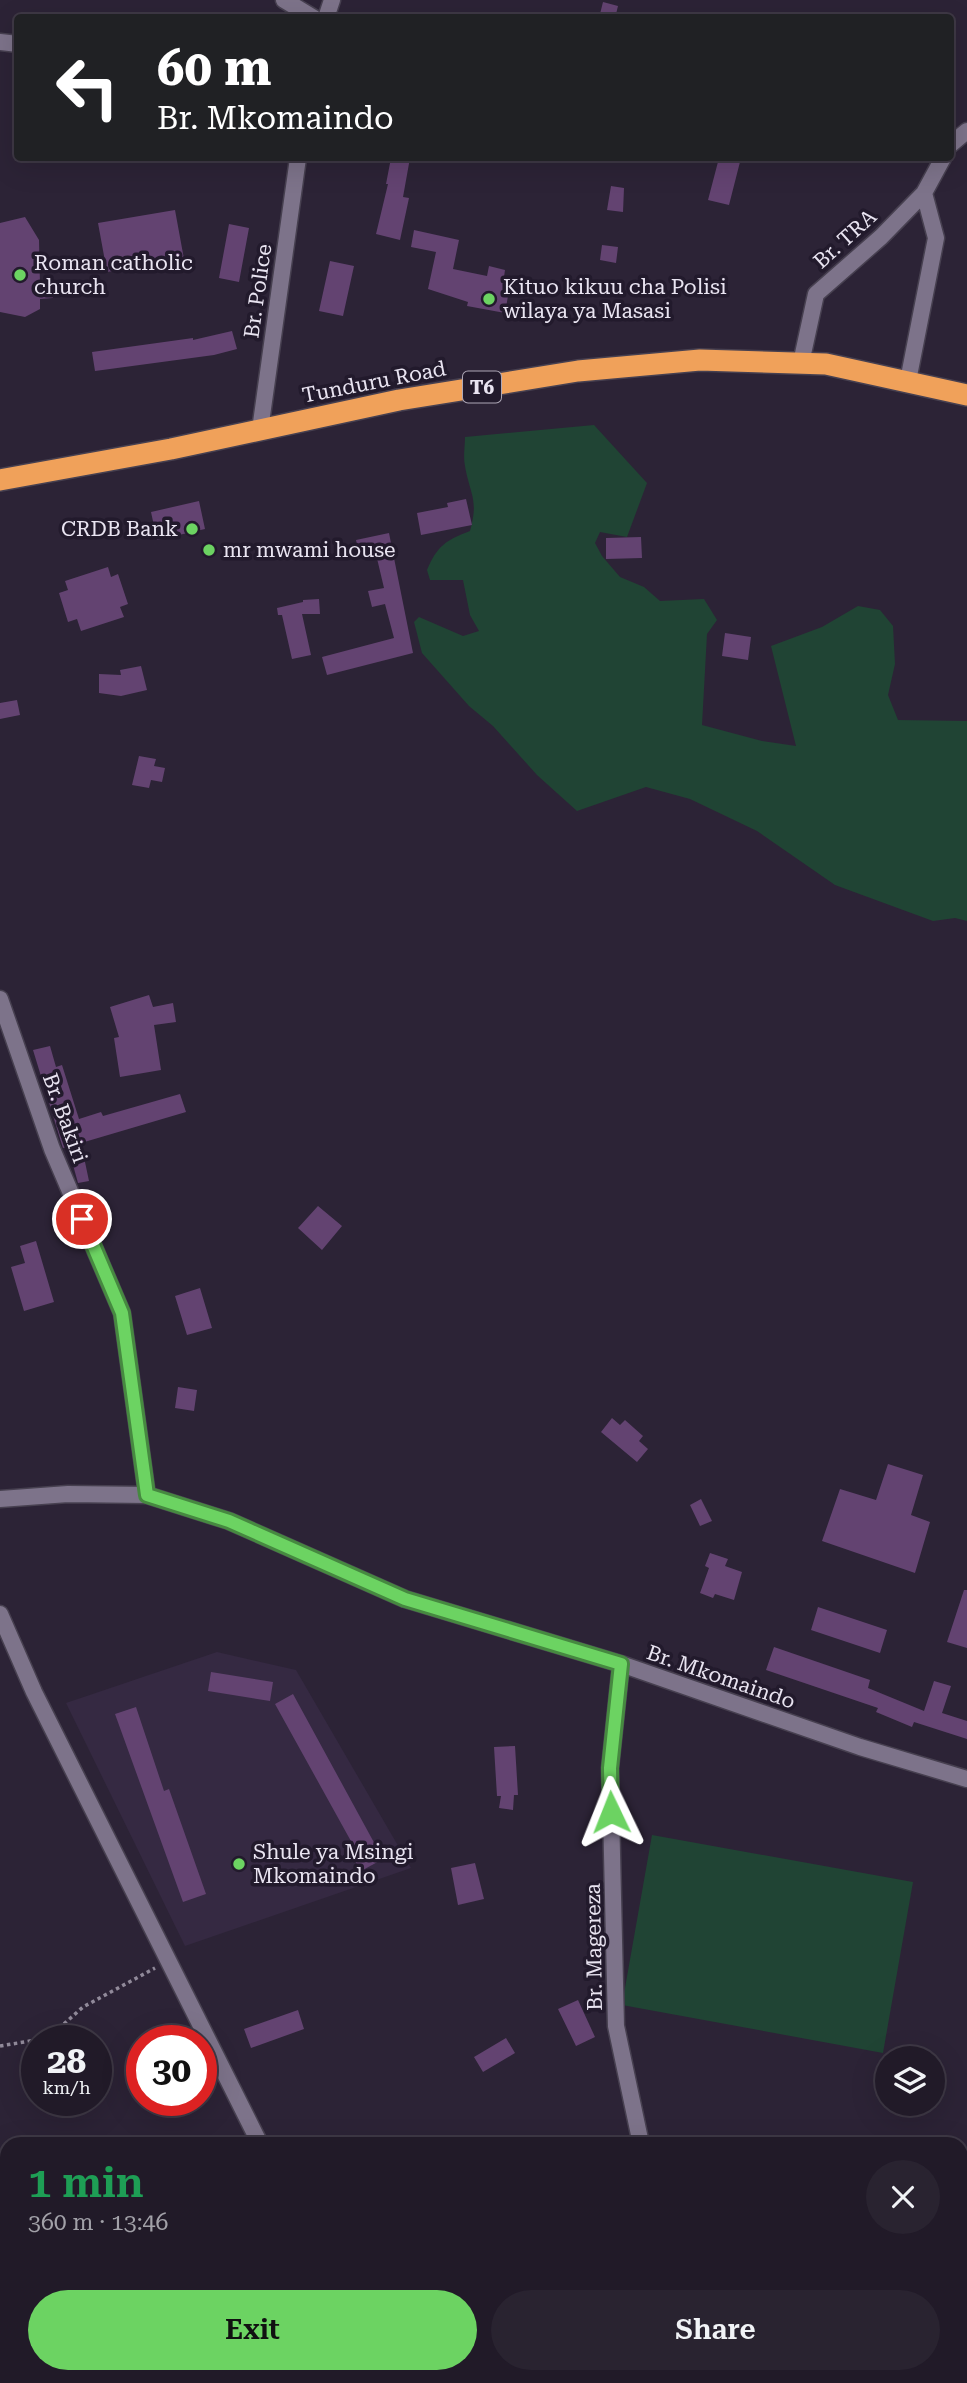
<!DOCTYPE html>
<meta charset="utf-8">
<style>
:root{--surface:#211a28;--page:#292330;--text:#f1f3f6;--muted:#a2a1a8;--line:#3e3845;--accent:#6cd362}
body{margin:0;font-family:"Roboto Serif",serif;background:var(--page);color:var(--text);height:100vh;display:flex;flex-direction:column;font-size:26px;white-space:nowrap}
*{box-sizing:border-box;margin:0}
p{font-size:23px;color:var(--muted)}
.icon{flex:none;width:38px;height:38px;fill:none;stroke:currentColor;stroke-width:2;stroke-linecap:round;stroke-linejoin:round}
.map{position:relative;flex:1;overflow:hidden}
.drawer{position:absolute;left:0px;top:2137px;width:968px;height:247px;display:flex;flex-direction:column;background:var(--surface);border-radius:21px 21px 0 0;box-shadow:0 7px 28px #0002,0 0 0 2px var(--line)}
.drawer>*{flex:none}
.top-card{position:absolute;left:14px;top:14px;width:940px;height:147px;border-radius:7px;box-shadow:0 7px 28px #0002,0 0 0 2px var(--line);background:#202124;color:#fff;overflow:hidden}
.fabs{position:absolute;left:875px;top:2046px;display:grid;gap:14px}
.fabs a{display:grid;place-items:center;width:70px;height:70px;border-radius:50%;background:var(--surface);box-shadow:0 7px 28px #0002,0 0 0 2px var(--line);font-size:35px}
.speed{position:absolute;left:21px;top:2025px;display:flex;gap:14px;font-size:35px;font-weight:700;text-align:center}
.speed>*{display:grid;place-content:center;width:91px;height:91px;border-radius:50%;background:var(--surface);box-shadow:0 7px 28px #0002,0 0 0 2px var(--line);line-height:1}
.speed small{font-size:18px;font-weight:400}
.speed .limit{border:10px solid #d22;background:#fff;color:#111}
.pin{position:absolute;display:grid;place-items:center;width:60px;height:60px;color:#fff;margin:-30px;border:4px solid #fff;border-radius:50%;box-shadow:0 2px 7px #0007}
.me{position:absolute;width:77px;margin:-38px;rotate:358deg;stroke-linejoin:round;filter:drop-shadow(0 0 5px #0008)}
.turn{display:flex;align-items:center;gap:24px;height:147px;padding:0 28px;font-size:32px}
.turn .icon{width:91px;height:91px;stroke-width:2.5}
.turn b{display:block;font-size:49px;line-height:60px}
.round{display:grid;place-items:center;flex:none;width:74px;height:74px;border-radius:37px;background:var(--page)}
.summary{display:flex;align-items:center;justify-content:space-between;height:119px;padding:0 28px}
h1{font-size:42px;font-weight:600;line-height:52px;color:#1e9e55}
.button{display:flex;gap:14px;margin-top:auto;padding:14px 28px}
.button a{flex:1;height:80px;border-radius:42px;background:var(--accent);color:#111;font-size:28px;font-weight:600;line-height:80px;text-align:center}
.button a+a{background:var(--page);color:var(--text)}
.map>svg:first-child{display:block}
</style>
<div class="map">
<svg width="967" height="2383" viewBox="0 0 967 2383">
<rect width="100%" height="100%" fill="#2c2336"/>
<!-- built -->
<path fill="#352942" d="M217 1652 296 1670 411 1868 185 1946 66 1703Z"/>
<!-- green -->
<path fill="#204434" d="M594 425 647 483 627 537 600 532 595 543 602 556 620 577 644 587 660 601 704 599 717 620 707 634 702 725 762 741 796 746 771 646 822 627 858 606 880 610 893 626 895 664 888 695 898 720 967 721V921L955 918 933 921 835 885 757 831 690 799 646 787 577 811 537 775 493 726 469 706 422 653 414 622 419 617 463 636 479 631 470 615 463 580H430L427 570C437 546 446 540 470 531 479 499 470 495 465 466 463 457 465 446 465 437Z
M652 1835 913 1882 883 2053 622 2005Z"/>
<!-- building -->
<path fill="#634371" d="M603 2 618 6 615 18H599Z
M391 158H410L403 197 409 198 400 240 376 234 388 184H386Z
M719 158H741L729 205 708 200Z
M611 186 624 188 623 212 607 210Z
M175 210 184 259 107 272 98 223Z
M25 217 39 240 40 284 51 283 53 298 40 299V309L25 317 0 312V223Z
M229 224 249 228 239 282 219 278Z
M414 230 459 240 453 269 487 276 489 266 505 270 504 277 511 279 505 313 467 306 468 302 428 289 436 252 411 247Z
M602 245 618 247 616 263 600 260Z
M330 261 354 266 343 316 319 311Z
M232 331 237 349 214 355 95 371 92 352 193 338V340Z
M466 499 472 525 421 535 417 513 448 507 447 503Z
M199 501 205 529 157 540 151 512Z
M389 533 413 653 327 675 322 657 394 638 385 604 372 607 368 591 384 588 375 550 359 554 356 540Z
M641 537 642 558 606 559V538Z
M108 567 111 577 118 574 128 604 120 607 124 617 81 631 77 619 68 622 59 593 68 590 65 581Z
M319 599 320 614H302L311 655 292 659 282 615H278L277 608 303 602V600Z
M725 633 751 637 748 660 722 656Z
M141 666 147 690 121 696 99 693V674L121 675 120 670Z
M17 700 20 715 0 719V703Z
M139 756 156 759 154 766 165 768 162 782 151 780 149 788 132 785Z
M149 995 153 1007 173 1003 176 1022 154 1025 161 1070 120 1077 114 1038 119 1037 110 1007Z
M50 1046 56 1067 62 1065 79 1119 101 1112 103 1116 180 1094 186 1112 81 1143 89 1181 78 1183 68 1147 63 1148 62 1145 33 1050Z
M318 1206 342 1226 322 1250 298 1228Z
M36 1241 54 1302 24 1311 11 1267 25 1263 20 1246Z
M200 1288 212 1328 187 1335 175 1296Z
M178 1387 197 1390 194 1411 175 1408Z
M612 1418 620 1425 625 1420 643 1436 639 1441 648 1449 637 1462 601 1432Z
M888 1464 923 1475 911 1515 930 1522 915 1573 822 1541 840 1489 876 1500Z
M701 1499 712 1521 700 1526 690 1505Z
M710 1553 728 1559 725 1566 742 1572 734 1600 715 1594 713 1598 700 1593 709 1568 705 1566Z
M964 1590H967V1648L947 1642Z
M818 1607 887 1630 880 1653 811 1630Z
M774 1647 870 1680 868 1688 924 1711 934 1681 951 1686 942 1713 967 1721V1739L914 1722 912 1727 876 1712 878 1708 766 1670Z
M211 1672 273 1682 270 1701 208 1691Z
M293 1694 383 1859 361 1871 346 1846 352 1843 275 1704Z
M136 1707 164 1791 169 1789 206 1894 183 1902 115 1714Z
M515 1746 518 1795H514L513 1810 499 1808 501 1796H497L494 1747Z
M475 1863 484 1899 458 1905 451 1868Z
M578 2000 595 2037 576 2046 558 2009Z
M298 2010 304 2029 251 2048 244 2029Z
M506 2038 515 2053 483 2072 474 2057Z"/>
<g fill="none" stroke-linecap="round" stroke-linejoin="round">
<!-- street casing -->
<g stroke="#474050" stroke-width="19">
<path id="street" d="M284 0 314 18
M326 18 332 0
M0 42 18 44
M950 145 967 131
M801 363 816 294 881 237 924 193 943 158
M908 381 936 238 924 193
M260 430 298 158
M0 999 52 1149 122 1313 147 1495
M0 1499 68 1494 147 1495 229 1521 405 1599 621 1664 860 1747 967 1779
M0 1614 34 1692 260 2144
M621 1664 610 1768 616 2026 641 2144
M353 2376 357 2383
M788 2376 791 2383"/>
</g>
<!-- highway casing -->
<g stroke="#474050" stroke-width="24">
<path id="highway" d="M0 480 171 449 399 400 578 371 700 360 826 364 967 395"/>
</g>
<!-- path -->
<path stroke="#918a9a" stroke-width="3.5" stroke-dasharray="3.5 3.5" stroke-linecap="butt" d="M0 2046 48 2038 83 2007 155 1968"/>
<!-- street -->
<use href="#street" stroke="#7d738a" stroke-width="16"/>
<!-- highway -->
<use href="#highway" stroke="#f0a15a" stroke-width="21"/>
</g>
<g fill="none" stroke-linecap="round" stroke-linejoin="round">
<!-- route casing -->
<g stroke="#468940" stroke-width="18">
<path id="route" d="M82 1219 122 1313 147 1495 229 1521 405 1599 621 1664 610 1768 611 1812"/>
</g>
<!-- route -->
<use href="#route" stroke="#6cd362" stroke-width="12"/>
</g>
<!-- markers -->
<g fill="#6cd362" stroke="#221a2c" stroke-width="2.5">
<circle cx="20" cy="275" r="7"/>
<circle cx="489" cy="299" r="7"/>
<circle cx="192" cy="529" r="7"/>
<circle cx="209" cy="550" r="7"/>
<circle cx="239" cy="1864" r="7"/>
</g>
<g text-anchor="middle" dominant-baseline="central" stroke-width="7" stroke-linejoin="round" paint-order="stroke">
<!-- shield labels -->
<rect fill="#221a2c" stroke="#ada7b6" stroke-width="2" x="463" y="371.5" width="38" height="31" rx="5"/>
<g font-size="19" font-weight="bold" fill="#e9e4f1">
<text x="482" y="387">T6</text>
</g>
<!-- street labels -->
<g font-size="21" fill="#e9e4f1" stroke="#221a2c">
<text transform="translate(845 239) rotate(-42)">Br. TRA</text>
<text transform="translate(258 291) rotate(-82)">Br. Police</text>
<text transform="translate(374 382) rotate(-11)">Tunduru Road</text>
<text transform="translate(65 1118) rotate(70)">Br. Bakiri</text>
<text transform="translate(721 1677) rotate(19)">Br. Mkomaindo</text>
<text transform="translate(594 1947) rotate(-91)">Br. Magereza</text>
</g>
<!-- poi labels -->
<g font-size="21" fill="#e9e4f1" stroke="#221a2c" text-anchor="start">
<text x="34" y="263">Roman catholic<tspan x="34" dy="24">church</tspan></text>
<text x="503" y="287">Kituo kikuu cha Polisi<tspan x="503" dy="24">wilaya ya Masasi</tspan></text>
<text x="178" y="529" text-anchor="end">CRDB Bank</text>
<text x="223" y="550">mr mwami house</text>
<text x="253" y="1852">Shule ya Msingi<tspan x="253" dy="24">Mkomaindo</tspan></text>
</g>
</g>
</svg>
<div class="fabs">
<a><svg class="icon" aria-label="layers" viewBox="0 0 24 24"><path d="M12 4l9 5-9 5-9-5zM3 14l9 5 9-5"/></svg></a>
</div>
<div class="speed"><div>28<small>km/h</small></div><div class="limit">30</div></div>
<div class="pin" style="left:82px;top:1219px;background:#d93025"><svg class="icon" aria-label="arrive" viewBox="0 0 24 24"><path d="M6 21V4h12l-3 4 3 4H6"/></svg></div>
<svg class="me" style="left:611px;top:1812px" viewBox="-20 -20 40 40"><path d="M0-17L14 15 0 8-14 15z" fill="#6cd362" stroke="#fff" stroke-width="4"/></svg>
<div class="top-card">
<div class="turn"><svg class="icon" aria-label="left" viewBox="0 0 24 24"><path d="M17 20v-9H6M10 6l-5 5 5 5"/></svg><div><b>60 m</b>Br. Mkomaindo</div></div>
</div>
<section class="drawer">
<div class="summary"><div><h1>1 min</h1><p>360 m · 13:46</p></div><a class="round"><svg class="icon" aria-label="close" viewBox="0 0 24 24"><path d="M6 6l12 12M18 6L6 18"/></svg></a></div>
<div class="button"><a>Exit</a><a>Share</a></div>
</section>
</div>
